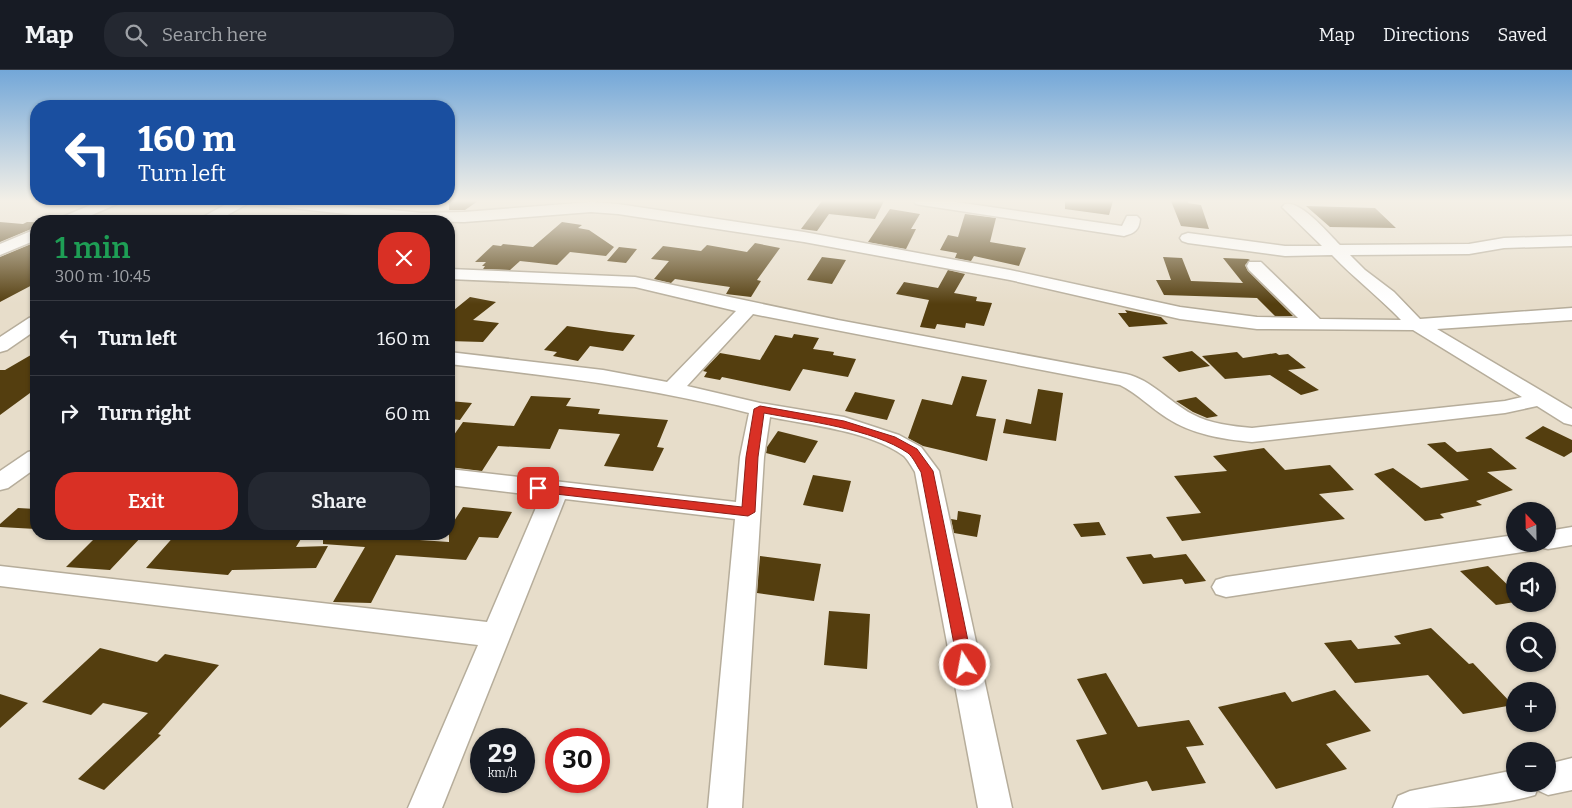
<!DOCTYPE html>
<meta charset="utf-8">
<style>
:root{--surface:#171b24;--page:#242831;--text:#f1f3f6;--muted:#9ea1a6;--line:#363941;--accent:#d93025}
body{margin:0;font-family:Bitter,serif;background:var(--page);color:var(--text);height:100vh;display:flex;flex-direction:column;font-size:19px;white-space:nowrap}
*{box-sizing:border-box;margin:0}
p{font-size:16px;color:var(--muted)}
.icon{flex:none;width:28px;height:28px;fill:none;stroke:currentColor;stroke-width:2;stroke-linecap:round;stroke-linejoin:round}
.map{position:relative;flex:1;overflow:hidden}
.drawer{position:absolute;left:30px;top:145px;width:425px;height:325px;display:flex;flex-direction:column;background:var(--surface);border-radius:20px;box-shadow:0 1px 4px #0004}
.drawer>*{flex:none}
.guide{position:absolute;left:30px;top:30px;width:425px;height:105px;border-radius:20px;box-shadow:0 1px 4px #0004;background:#1a4fa0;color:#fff;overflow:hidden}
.needle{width:32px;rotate:338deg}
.fabs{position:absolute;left:1506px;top:432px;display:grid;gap:10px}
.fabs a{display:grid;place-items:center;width:50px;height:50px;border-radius:50%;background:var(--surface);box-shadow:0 1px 4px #0004;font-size:25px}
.speed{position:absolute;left:470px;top:658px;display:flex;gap:10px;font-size:25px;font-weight:700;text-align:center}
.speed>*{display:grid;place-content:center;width:65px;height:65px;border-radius:50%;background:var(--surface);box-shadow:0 1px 4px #0004;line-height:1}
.speed small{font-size:12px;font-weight:400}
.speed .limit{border:8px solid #d22;background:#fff;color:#111}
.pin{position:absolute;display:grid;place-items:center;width:42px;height:42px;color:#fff;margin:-21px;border-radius:10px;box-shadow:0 2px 8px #0006}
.me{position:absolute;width:55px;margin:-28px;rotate:349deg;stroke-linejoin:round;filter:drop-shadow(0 0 4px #0008)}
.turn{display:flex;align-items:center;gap:18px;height:105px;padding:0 25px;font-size:22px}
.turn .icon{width:65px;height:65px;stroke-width:2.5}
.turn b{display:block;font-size:35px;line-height:42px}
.round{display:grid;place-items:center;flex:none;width:52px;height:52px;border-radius:20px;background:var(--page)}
.headline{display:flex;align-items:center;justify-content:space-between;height:85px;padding:0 25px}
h1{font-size:30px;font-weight:600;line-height:38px;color:#1e9e55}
.cta{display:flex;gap:10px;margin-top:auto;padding:10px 25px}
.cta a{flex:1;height:58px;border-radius:20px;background:var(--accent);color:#fff;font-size:20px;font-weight:600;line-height:58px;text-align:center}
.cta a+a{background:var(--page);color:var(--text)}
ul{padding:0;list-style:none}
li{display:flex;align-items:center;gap:15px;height:75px;padding:0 25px;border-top:1px solid var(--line)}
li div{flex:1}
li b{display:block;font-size:19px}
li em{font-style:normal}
header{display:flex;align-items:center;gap:30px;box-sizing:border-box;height:70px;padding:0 25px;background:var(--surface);border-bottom:1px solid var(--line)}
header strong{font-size:24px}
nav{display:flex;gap:28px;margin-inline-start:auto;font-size:18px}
.search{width:350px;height:45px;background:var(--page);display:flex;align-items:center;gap:12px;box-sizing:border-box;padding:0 18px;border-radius:20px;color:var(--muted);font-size:19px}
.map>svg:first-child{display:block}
</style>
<header>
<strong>Map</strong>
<div class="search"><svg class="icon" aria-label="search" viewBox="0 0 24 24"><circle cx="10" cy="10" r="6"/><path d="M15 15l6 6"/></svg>Search here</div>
<nav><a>Map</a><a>Directions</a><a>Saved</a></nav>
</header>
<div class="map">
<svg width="1572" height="738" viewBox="0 0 1572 738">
<rect width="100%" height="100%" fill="#e7ddca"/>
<!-- building -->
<path fill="#543e0f" d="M449 131H478L465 140H449Z
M822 131H884L875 149 829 144 817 161 801 159Z
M1065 131H1113L1109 145 1065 139Z
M1171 131H1188V133L1201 135 1209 159 1181 156Z
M1306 136 1375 138 1396 158 1330 157Z
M890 139 920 144 911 159H916L906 179 868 172Z
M965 144 996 148 990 172 1026 178 1019 196 974 186 971 191 955 188 957 183 940 180 948 165 958 167Z
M0 152 23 154 27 152H36V157L0 172Z
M562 152 582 155 578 158 589 160 614 177 606 186 570 182 557 195 520 191 510 200 483 199 485 196H482L486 192H475L493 175 501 176 503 174 533 177Z
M36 172V213L0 232V187Z
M755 173 780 178 757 210 761 211 751 227 726 224 730 217 675 209 671 213 654 209 669 191 651 189 663 176 701 181 707 175 747 182Z
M619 177 637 179 626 193 607 191Z
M822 187 846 190 832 214 807 210Z
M1163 187 1182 188 1191 211 1243 213 1223 188 1248 189 1250 190 1245 195 1248 201 1293 246H1275L1257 228 1164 225 1156 210H1171Z
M948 200 965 204 954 223 977 227 976 231 992 233 984 256 966 253 965 258 937 254 935 259 920 257 929 230 896 224 904 212 938 218Z
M470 227 496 232 473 250 499 253 483 272 449 271V244Z
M1125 240 1161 247 1168 254 1129 257 1118 243H1127Z
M567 256 609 262 635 265 623 281 590 276 578 291 553 286 557 282 544 280Z
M794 264 819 268 813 279 834 282 833 285 856 289 848 307 803 299 790 321 722 307 720 310 704 307 707 302 703 301 720 283 760 290 775 265 792 268Z
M1192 281 1210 296 1179 302 1162 287Z
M36 282V323H30L0 345V300H5Z
M1237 282 1243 288 1276 283 1279 285 1288 284 1306 298 1288 300 1319 320 1301 325 1270 305 1225 309 1202 286Z
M962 306 987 310 976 346 996 349 987 391 923 376 908 368 922 329 952 335Z
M1038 319 1063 323 1056 371 1003 363 1006 349 1031 354Z
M855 322 895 330 887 350 845 341Z
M531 326 571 328 566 336 600 339 598 344 668 350 657 377 664 378 653 401 604 396 620 364 559 359 550 379 498 376 482 401 449 397V372L463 352 514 356Z
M1196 327 1218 346 1207 348 1193 342 1176 331Z
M449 331 472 333 460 350 449 349Z
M1543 356 1572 370V382L1564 387 1525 368Z
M778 361 818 371 805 393 766 383 767 377Z
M1445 372 1457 382 1491 378 1517 399 1487 402 1513 420 1476 431 1482 435 1440 444 1444 448 1425 451 1374 404 1393 398 1421 418 1469 410 1427 374Z
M1264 378 1285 400 1330 395 1354 420 1319 424 1345 449 1182 471 1166 447 1201 443 1174 406 1227 401 1213 386Z
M813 405 851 411 843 442 803 435Z
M463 437 512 442 498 468 479 467 466 490 396 485 371 533 333 532 365 477 323 474V464H408L405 469 449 472V459Z
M18 438 36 439V459L0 457V454Z
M958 441 981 445 977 467 954 463 951 449 957 450Z
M1099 452 1106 465 1081 467 1073 454Z
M99 464H144L110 500 66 497Z
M176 464 274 466 276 464H304L296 477 328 476 316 498 232 500 228 505 146 498Z
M1151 484 1154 488 1186 484 1206 511 1185 514 1182 509 1143 514 1126 487Z
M760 486 821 494 814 531 757 523Z
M1488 496 1515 522V532L1496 535 1460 501Z
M829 541 870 544 867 599 824 595Z
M1431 558 1469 594 1473 593 1513 635 1463 644 1428 605 1355 613 1324 573 1351 570 1358 579 1401 574 1394 566Z
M100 578 157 592 165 584 219 595 158 664 161 665 104 720 78 709 148 643 103 633 91 645 42 632Z
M1106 603 1138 657 1189 650 1204 675 1186 677 1206 713 1152 721 1147 711 1102 720 1076 670 1107 664 1077 609Z
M1335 620 1371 661 1326 674 1347 699 1276 719 1218 637 1285 622 1292 632Z
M0 624 28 633 0 658Z"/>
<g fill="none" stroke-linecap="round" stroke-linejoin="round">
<!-- minor casing -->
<g stroke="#b6ad9b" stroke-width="3">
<path id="minor" d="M100 131H119L117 134 78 151H57L60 148Z
M232 131H249L247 134 217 151H198L201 148Z
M257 131H302L422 143 464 142 591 132 618 134 804 162 1010 200 1180 237 1257 247 1298 248 1249 200 1247 196 1249 192H1261L1320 249 1401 250C1379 227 1354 208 1332 185L1285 186 1188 173 1182 171 1180 168 1182 165 1188 163 1285 176H1322L1285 140 1282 137 1285 134C1301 130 1329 164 1340 175L1469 174 1504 168 1572 166V176L1504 178 1469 184 1350 185 1365 200 1394 222 1420 249 1572 238V250L1437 259 1572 339V355L1564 353 1537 336 1505 343 1252 372C1223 369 1193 365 1167 348 1151 338 1138 324 1120 315L753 244 687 316 760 333 844 347 899 365 921 377 939 401 1012 738H978L915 402C912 397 908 390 904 386 870 361 810 355 770 347L764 387 742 738H708L735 449 565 429 442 738H408L478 575 0 516V496L487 552 541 426 449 415V399L736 432 740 387 749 343C649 317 550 306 449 294V282L603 300 667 312 736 241 635 217 449 209V199L635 207 838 250 1126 304C1152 310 1169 332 1192 344 1211 354 1231 356 1252 358L1505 331 1522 327 1413 260 1257 259 1180 249 1010 210 804 172 618 144 591 142 464 152 409 151 264 135 259 134Z
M914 131H949L1122 156 1127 146H1137L1140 149C1139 160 1135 163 1124 166L921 135 916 134Z
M36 159V170L0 185V174Z
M36 246V260L7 280 0 282V267L29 248Z
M36 380V398L8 418 0 420V401L28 382Z
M1572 457V475L1548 479 1539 477 1537 474H1548V461Z
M1515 465V474H1534L1530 481 1226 527 1216 524 1212 517 1216 510 1226 507Z
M1572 688V720L1548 725 1537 720 1535 725C1490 738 1441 738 1393 738L1398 726 1410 721 1515 700V714H1548V694Z"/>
</g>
<!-- minor -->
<use href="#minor" fill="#fff" fill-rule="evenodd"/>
</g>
<!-- sky -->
<linearGradient id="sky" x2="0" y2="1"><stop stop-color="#73a7d8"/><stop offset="0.56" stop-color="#f4f0e7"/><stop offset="1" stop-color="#f4f0e7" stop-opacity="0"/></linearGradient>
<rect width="1572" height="234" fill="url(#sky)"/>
<!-- route -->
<path fill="#d93025" stroke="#8d1f18" d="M760 336 844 351 895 367 917 379 933 401 973 595 971 599 965 601 960 599 958 595 921 402C917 396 913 387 908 383 873 359 806 351 764 343L758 387 755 442 748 446 538 422 532 418 538 414 742 437 746 387 754 339Z"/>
</svg>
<div class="fabs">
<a><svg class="needle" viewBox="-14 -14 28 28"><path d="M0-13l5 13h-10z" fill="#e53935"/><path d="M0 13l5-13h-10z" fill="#9ea1a6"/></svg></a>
<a><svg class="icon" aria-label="sound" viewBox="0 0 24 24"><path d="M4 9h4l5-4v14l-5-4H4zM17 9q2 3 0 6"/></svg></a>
<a><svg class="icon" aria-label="search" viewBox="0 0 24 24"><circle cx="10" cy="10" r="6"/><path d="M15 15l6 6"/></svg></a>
<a>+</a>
<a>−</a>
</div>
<div class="speed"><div>29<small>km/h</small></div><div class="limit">30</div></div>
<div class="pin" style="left:538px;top:418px;background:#d93025"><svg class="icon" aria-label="arrive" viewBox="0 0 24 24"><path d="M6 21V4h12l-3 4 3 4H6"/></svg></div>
<svg class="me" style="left:965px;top:595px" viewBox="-20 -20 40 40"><circle r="17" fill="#d93025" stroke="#fff" stroke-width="3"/><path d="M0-11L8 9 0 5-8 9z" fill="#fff"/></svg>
<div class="guide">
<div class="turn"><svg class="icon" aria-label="left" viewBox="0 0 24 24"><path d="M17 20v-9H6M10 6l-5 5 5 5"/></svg><div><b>160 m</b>Turn left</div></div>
</div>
<section class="drawer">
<div class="headline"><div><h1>1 min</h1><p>300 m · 10:45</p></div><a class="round" style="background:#d93025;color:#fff"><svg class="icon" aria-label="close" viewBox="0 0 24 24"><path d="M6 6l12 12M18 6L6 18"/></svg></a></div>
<ul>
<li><svg class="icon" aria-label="left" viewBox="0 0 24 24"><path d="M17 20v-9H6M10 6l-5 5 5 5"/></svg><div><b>Turn left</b></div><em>160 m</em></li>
<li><svg class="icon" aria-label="right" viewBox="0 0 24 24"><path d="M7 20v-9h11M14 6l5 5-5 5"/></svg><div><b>Turn right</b></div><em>60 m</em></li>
</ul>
<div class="cta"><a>Exit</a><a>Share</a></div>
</section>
</div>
